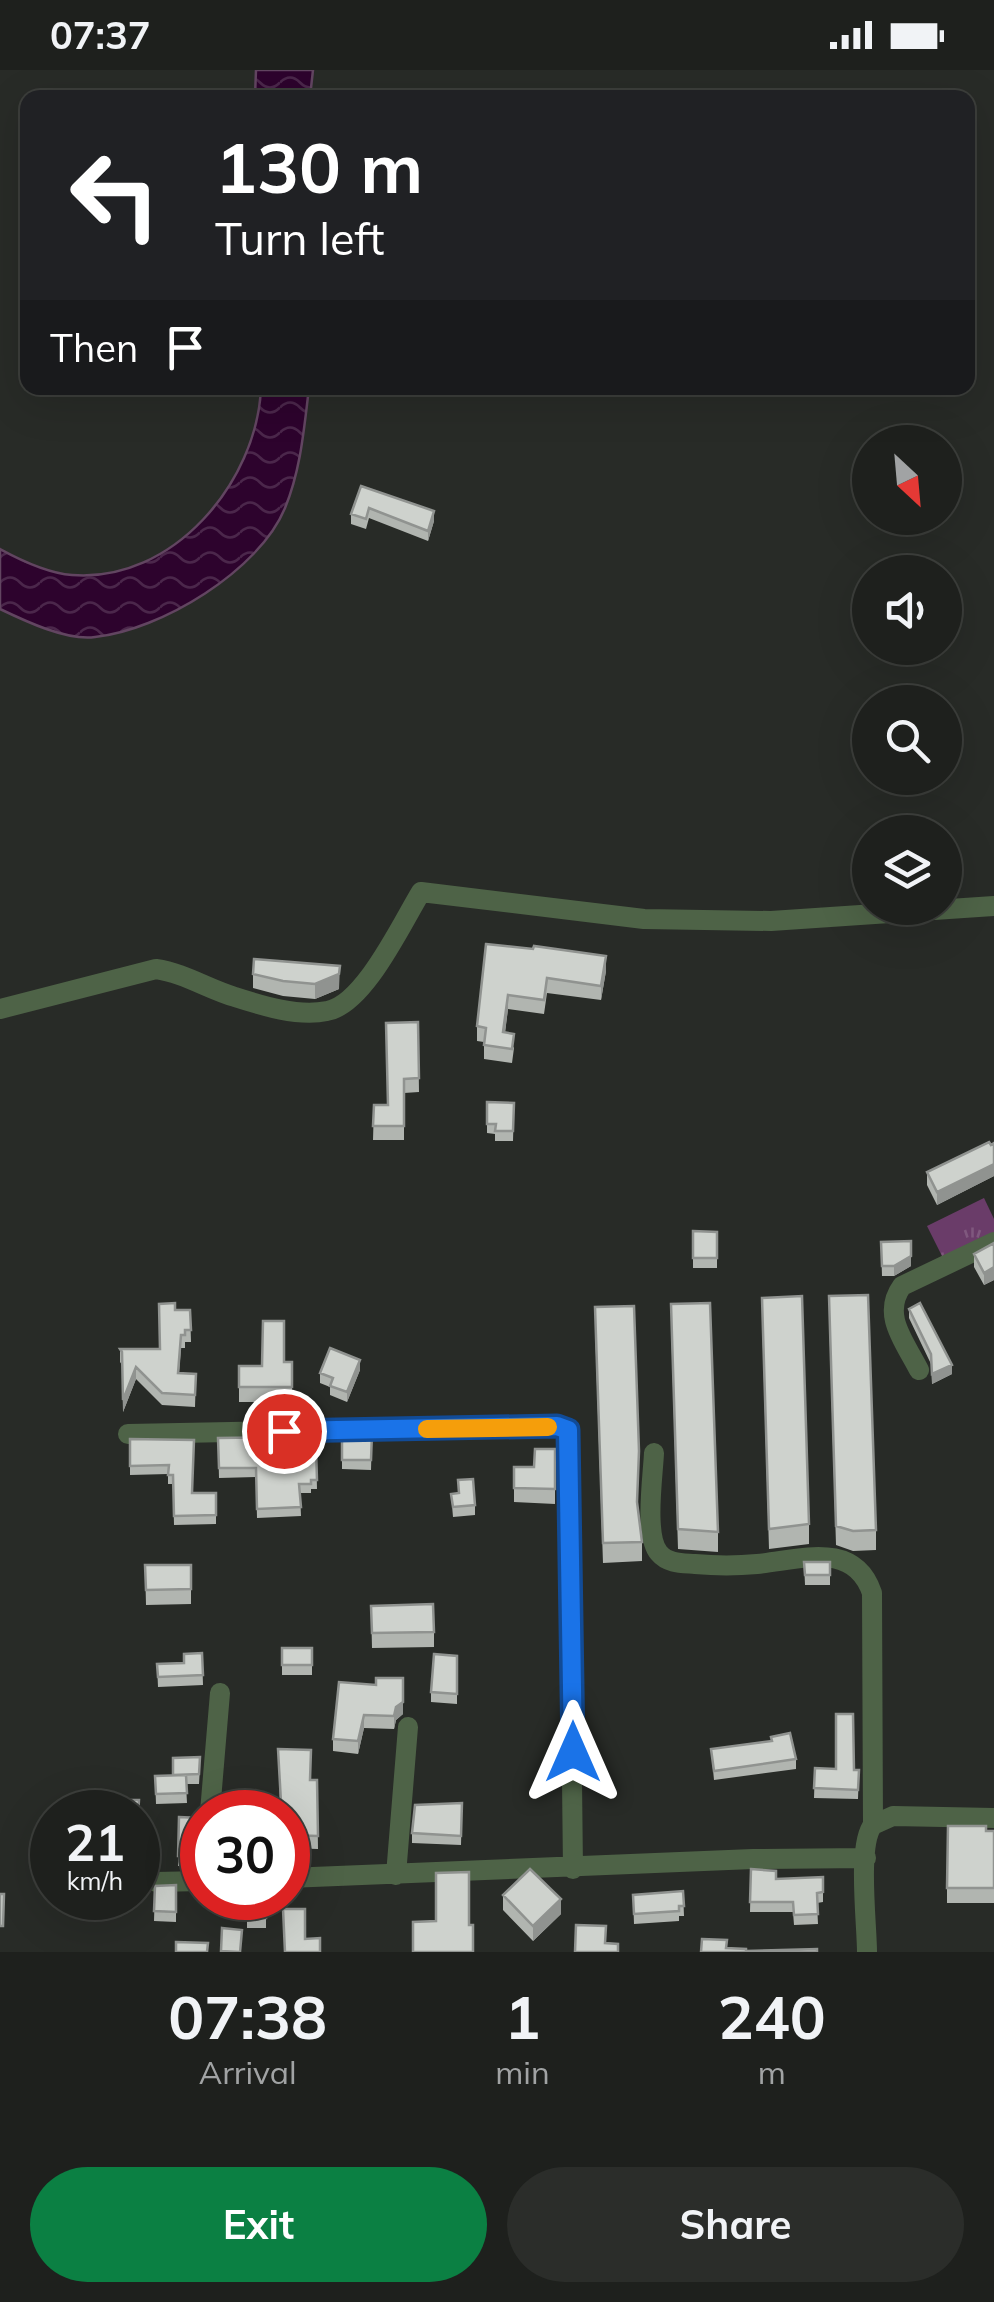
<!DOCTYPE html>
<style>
:root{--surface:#1e201d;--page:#2b2d2a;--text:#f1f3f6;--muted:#a1a3a4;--line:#3c3e3b;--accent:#0b8043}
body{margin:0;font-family:Mulish,sans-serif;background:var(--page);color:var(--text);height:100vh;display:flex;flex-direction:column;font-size:38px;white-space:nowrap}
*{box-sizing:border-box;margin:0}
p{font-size:32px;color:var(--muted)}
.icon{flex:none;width:55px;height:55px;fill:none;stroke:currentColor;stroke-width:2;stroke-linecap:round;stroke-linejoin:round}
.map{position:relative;height:1882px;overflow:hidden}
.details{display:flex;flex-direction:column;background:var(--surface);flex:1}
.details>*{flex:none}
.top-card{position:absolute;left:20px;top:20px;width:955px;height:305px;border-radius:20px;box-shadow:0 10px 40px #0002,0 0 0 2px var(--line);background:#202124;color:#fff;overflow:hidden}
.needle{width:65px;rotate:154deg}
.fabs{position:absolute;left:852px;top:355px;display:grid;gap:20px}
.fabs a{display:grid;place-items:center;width:110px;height:110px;border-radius:50%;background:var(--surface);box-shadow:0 10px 40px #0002,0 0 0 2px var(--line);font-size:50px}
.speed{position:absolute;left:30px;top:1720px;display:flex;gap:20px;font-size:50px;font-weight:700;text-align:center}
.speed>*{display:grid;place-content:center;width:130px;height:130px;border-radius:50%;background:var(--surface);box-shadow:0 10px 40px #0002,0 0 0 2px var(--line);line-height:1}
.speed small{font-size:25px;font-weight:400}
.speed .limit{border:15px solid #d22;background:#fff;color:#111}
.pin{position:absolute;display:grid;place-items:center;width:85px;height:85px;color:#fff;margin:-42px;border:5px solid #fff;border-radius:50%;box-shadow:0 2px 10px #0007}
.me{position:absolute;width:110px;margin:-55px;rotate:0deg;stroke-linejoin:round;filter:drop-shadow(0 0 8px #0008)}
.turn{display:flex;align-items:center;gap:35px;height:210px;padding:0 30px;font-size:45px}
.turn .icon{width:130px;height:130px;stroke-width:2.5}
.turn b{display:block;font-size:70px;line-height:85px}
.then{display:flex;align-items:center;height:95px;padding:0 30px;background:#0003;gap:20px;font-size:38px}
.eta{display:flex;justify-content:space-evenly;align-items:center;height:170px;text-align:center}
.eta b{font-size:60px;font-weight:700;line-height:70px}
.cta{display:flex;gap:20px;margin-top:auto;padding:20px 30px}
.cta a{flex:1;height:115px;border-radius:60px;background:var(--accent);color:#fff;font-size:40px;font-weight:700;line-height:115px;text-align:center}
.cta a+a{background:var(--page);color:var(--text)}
.status{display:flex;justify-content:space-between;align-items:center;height:70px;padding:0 50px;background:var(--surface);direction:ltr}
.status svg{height:28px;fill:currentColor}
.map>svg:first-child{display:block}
</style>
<div class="status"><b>07:37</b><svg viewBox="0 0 49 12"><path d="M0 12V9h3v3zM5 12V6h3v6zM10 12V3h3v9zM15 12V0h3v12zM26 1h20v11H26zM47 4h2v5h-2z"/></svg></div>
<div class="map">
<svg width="994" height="1882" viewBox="0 0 994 1882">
<defs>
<pattern id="park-tufts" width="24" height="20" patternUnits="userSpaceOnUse" patternTransform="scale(2.5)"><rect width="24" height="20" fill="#6a3c69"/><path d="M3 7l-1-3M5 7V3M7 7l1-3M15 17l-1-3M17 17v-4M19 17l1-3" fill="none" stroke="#7f587e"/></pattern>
<pattern id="water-waves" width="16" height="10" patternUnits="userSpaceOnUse" patternTransform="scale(2.5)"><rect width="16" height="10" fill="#2d032d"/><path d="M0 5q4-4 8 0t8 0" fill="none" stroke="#4b274b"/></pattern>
</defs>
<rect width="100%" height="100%" fill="#282b27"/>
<!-- park -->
<path fill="url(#park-tufts)" d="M984 1128 994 1149V1166L944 1190 927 1156Z"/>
<!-- water -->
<path fill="url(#water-waves)" stroke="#624561" stroke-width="2.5" d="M256 0H313L310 27H255Z
M261 318H309C304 358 301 399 285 438 259 501 161 560 95 567 67 571 25 551 0 539V479C22 491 47 503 72 505 173 513 257 412 261 318Z"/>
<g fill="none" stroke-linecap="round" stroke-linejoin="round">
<!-- minor -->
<path stroke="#4e6347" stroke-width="20" d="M0 939 156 899C184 903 208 919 235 927 263 936 298 947 327 941 364 935 402 853 421 822L644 849 771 851 994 836
M919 1300C905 1272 881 1245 902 1216L994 1172
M128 1364 557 1356 568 1360 573 1799
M654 1383C653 1406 644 1466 659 1483 668 1494 683 1493 695 1494 717 1496 736 1496 757 1494 800 1490 854 1470 872 1523L873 1755C857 1774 867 1854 867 1882
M210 1742 220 1623
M873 1755 893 1746 994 1748
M396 1805 408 1657
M288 1808 753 1789 866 1788
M156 1812 202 1811"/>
</g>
<!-- wall -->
<path fill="#b1b5b0" d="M361 416 434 451 428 471 369 448 366 459 351 454V444Z
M486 874 606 901 601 930 547 923 544 944 508 939 505 963 514 978 512 993 484 989V972L477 971V956Z
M253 904 339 919 315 929 283 926 253 918Z
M418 952 419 1022 404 1023V1070H373L374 1035H388Z
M487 1032 514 1033 513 1071H495V1064L487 1063Z
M994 1073V1106L937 1135 927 1115V1102Z
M693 1161 717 1162V1198H693Z
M881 1172 911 1196 894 1206H882Z
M994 1173V1210L984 1215 974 1197V1184Z
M909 1239 952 1304 932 1314 931 1294 909 1248Z
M175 1240H190L191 1272H185V1278H181L179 1303 196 1304 195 1337 162 1335 136 1309 123 1342 122 1295 120 1292V1279H159Z
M829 1245 876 1460V1480L853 1481 836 1475Z
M762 1247 809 1454V1474L769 1479Z
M671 1254 718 1462V1482L678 1479Z
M595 1257 639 1400 637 1436 642 1472V1491L603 1493Z
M284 1292H292V1332H239V1296H262Z
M360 1300 347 1332 330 1325V1317L320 1313V1303Z
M372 1363 371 1400 342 1399V1364Z
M218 1368 292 1379 316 1378 317 1419H311V1423H300L301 1446 257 1448 256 1407 219 1408Z
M130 1369 194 1370 192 1423H216V1454L174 1455 173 1414H168V1404L130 1405Z
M555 1379V1434L514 1432V1397H534Z
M458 1410 475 1435V1445L453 1447 451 1424 458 1423Z
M804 1492H830V1515H805Z
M145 1495H191V1534L146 1535Z
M371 1536 434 1562V1577L372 1578Z
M282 1578H312V1605H282Z
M202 1583 203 1615 158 1617 157 1594 184 1593Z
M457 1586V1634L431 1632V1622Z
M403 1608V1644L396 1650 394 1659 364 1658 358 1684 333 1681V1669L376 1615Z
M278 1679 310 1710H317L318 1779 288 1778V1742L280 1732Z
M711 1679 796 1689V1699L714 1710Z
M200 1697 199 1714H186L187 1733 156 1734 155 1706 173 1705Z
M815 1698 859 1700 858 1729 814 1728Z
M462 1733 461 1775 412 1773V1763Z
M179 1747 200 1748 199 1797 178 1796Z
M986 1761H994V1833H947V1818Z
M751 1799 776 1809 823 1807V1832L817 1833 818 1854 794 1855 793 1842H750Z
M176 1815V1852L154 1851 155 1816Z
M683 1821 684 1846H679V1851L634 1854 633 1825Z
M503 1825 561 1844 533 1871 503 1840Z
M247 1828H266V1858H247Z"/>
<!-- shaded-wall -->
<path fill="#909390" d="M434 441V451L428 471V461Z
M606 886V901L601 930V916Z
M340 896 339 919 315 929V914Z
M508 925V939L503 977V962Z
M994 1094V1106L937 1135V1122Z
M911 1186V1196L894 1206V1196Z
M994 1197V1210L984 1215V1203Z
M360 1290V1300L347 1332V1322Z
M952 1295V1304L932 1314V1304Z
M136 1297V1309L123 1342V1330Z
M403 1632V1644L396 1650 394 1659V1646L396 1637Z
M364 1645V1658L358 1684V1671Z
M561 1829V1844L533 1871V1856Z"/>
<!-- building -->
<path fill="#ced2cd" stroke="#909390" stroke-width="2.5" d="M361 416 434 441 428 461 369 438 366 449 351 444Z
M486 874 533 879 534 876 606 886 601 916 547 908 544 930 508 925 503 962 514 964 512 979 484 975 486 958 477 956Z
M254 889 340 896 339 904 315 914 283 911 253 904Z
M418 952 419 1008 404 1009V1056H373L374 1035H388L386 953Z
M487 1032 514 1033 513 1061H495L496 1054H487Z
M989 1072 991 1075 994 1073V1094L937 1122 927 1102Z
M693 1161 717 1162V1188H693Z
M911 1171V1186L894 1196H882L881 1172Z
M994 1173V1197L984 1203 974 1184Z
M868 1225 876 1460 853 1461 836 1456 829 1226Z
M802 1226 809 1454 769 1459 762 1228Z
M175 1233V1240H190L191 1260H185V1265H181L178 1303 196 1304 195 1325 162 1323 136 1297 123 1330 122 1282 120 1279H160L159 1234Z
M710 1233 718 1462 678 1459 671 1234Z
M920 1233 952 1295 932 1304 931 1284 909 1239Z
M634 1236 639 1381 637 1432 642 1472 603 1473 595 1237Z
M263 1251H284V1292H292V1317H239V1296H262Z
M330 1278 360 1290 347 1322 330 1316 333 1308 320 1303Z
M372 1363 371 1390H342V1364Z
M292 1367V1379L316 1378 317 1410H311V1414H299L301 1437 257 1439 256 1398H219L218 1368Z
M130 1369 194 1370 192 1423H216V1445L174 1446 173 1405H168L169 1395 130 1396Z
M535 1379H555V1419L514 1418V1397H534Z
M473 1409 475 1435 453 1437 451 1424 459 1423 458 1410Z
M804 1492H830V1505H805Z
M145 1495H191V1519L146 1520Z
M433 1534 434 1562 372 1563 371 1536Z
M282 1578H312V1595H282Z
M202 1583 203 1605 158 1607 157 1594 184 1593V1584Z
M434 1584 457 1586V1624L431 1622Z
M376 1608H403V1632L396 1637 394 1646 364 1645 358 1671 333 1669 339 1612 376 1615Z
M836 1644H853L854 1700H859L858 1720 814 1718 815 1698 836 1699Z
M790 1663 796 1689 714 1701 711 1679 772 1671 771 1667Z
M278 1679 311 1680 310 1710H317L318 1766 288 1765V1742H234L235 1729 281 1732Z
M200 1687 199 1704 173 1705V1688Z
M186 1705 187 1723 156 1724 155 1706Z
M116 1730H139L138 1746V1742H116Z
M462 1733 461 1766 412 1763 415 1735Z
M179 1747 200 1748 199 1787 178 1786Z
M948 1756H986V1761H994V1818H947Z
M530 1799 561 1829 533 1856 503 1825Z
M751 1799 776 1801V1809L823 1807V1822L817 1823 818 1844 794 1845 793 1832H750Z
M469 1802V1855H473V1882H413V1852L436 1851V1803Z
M176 1815V1842L154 1841 155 1816Z
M683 1821 684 1836H679V1841L634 1844 633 1825Z
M0 1824H4L3 1856H0Z
M247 1828H266V1848H247Z
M283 1839H305V1869L320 1868V1882H285Z
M576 1855 606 1856 605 1873 618 1874V1882H575Z
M222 1858 242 1860 240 1882 221 1881Z
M702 1869 727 1870 726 1878 746 1879V1881L817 1879V1882H701Z
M176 1872 208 1873 207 1882H176Z"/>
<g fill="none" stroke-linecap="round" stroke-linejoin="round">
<!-- route casing -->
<g stroke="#114b97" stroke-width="25">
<path id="route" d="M284 1361 557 1356 568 1360 573 1682"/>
</g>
<!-- route -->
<use href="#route" stroke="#1a73e8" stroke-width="18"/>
<!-- slow -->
<path stroke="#f59e0b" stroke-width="18" d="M427 1359 548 1357"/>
</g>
</svg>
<div class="fabs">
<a><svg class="needle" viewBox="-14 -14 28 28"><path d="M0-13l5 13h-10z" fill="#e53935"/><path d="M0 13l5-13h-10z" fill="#a1a3a4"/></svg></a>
<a><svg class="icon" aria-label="sound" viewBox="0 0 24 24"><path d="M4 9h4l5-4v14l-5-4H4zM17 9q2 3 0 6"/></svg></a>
<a><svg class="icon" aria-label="search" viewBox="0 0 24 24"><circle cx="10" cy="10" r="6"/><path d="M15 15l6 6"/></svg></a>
<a><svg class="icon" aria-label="layers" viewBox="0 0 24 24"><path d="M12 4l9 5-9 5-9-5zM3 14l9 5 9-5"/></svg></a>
</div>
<div class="speed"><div>21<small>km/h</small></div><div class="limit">30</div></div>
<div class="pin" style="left:284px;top:1361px;background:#d93025"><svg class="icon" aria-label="arrive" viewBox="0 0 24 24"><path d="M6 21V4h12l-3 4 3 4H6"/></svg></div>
<svg class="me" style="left:573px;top:1682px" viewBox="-20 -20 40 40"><path d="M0-17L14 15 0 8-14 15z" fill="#1a73e8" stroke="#fff" stroke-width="4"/></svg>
<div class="top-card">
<div class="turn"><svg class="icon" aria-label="left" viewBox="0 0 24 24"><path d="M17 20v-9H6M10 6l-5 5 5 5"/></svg><div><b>130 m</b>Turn left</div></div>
<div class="then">Then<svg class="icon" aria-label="arrive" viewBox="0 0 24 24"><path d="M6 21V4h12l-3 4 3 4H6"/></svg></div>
</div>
</div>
<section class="details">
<div class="eta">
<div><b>07:38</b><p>Arrival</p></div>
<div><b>1</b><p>min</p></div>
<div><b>240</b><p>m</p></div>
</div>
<div class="cta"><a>Exit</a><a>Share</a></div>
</section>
